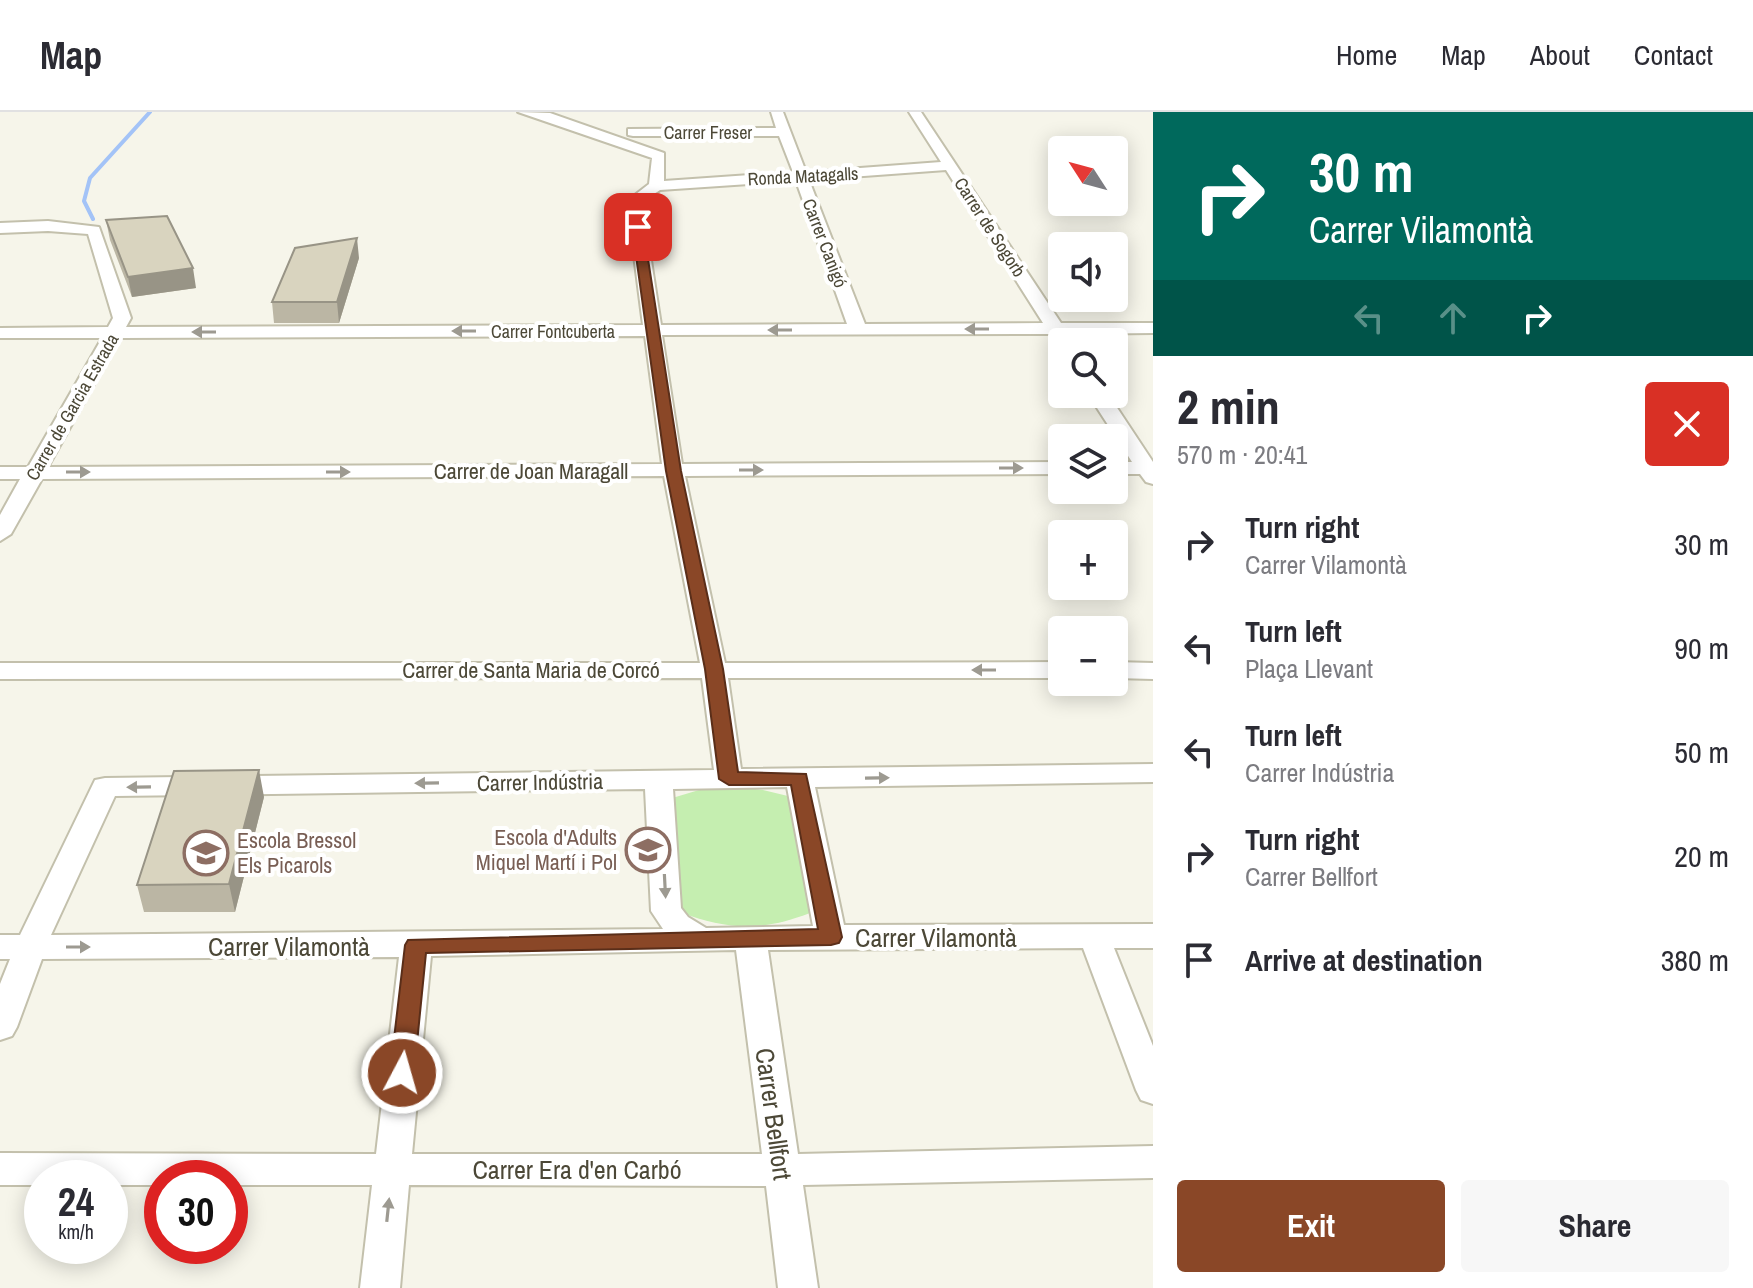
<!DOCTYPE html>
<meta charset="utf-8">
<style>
:root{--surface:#fff;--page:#f7f7f7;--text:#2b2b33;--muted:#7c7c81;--line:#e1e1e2;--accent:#8a4727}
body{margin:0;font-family:"Archivo Narrow",sans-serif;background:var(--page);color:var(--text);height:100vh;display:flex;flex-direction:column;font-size:30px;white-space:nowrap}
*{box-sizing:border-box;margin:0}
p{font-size:26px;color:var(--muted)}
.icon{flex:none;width:44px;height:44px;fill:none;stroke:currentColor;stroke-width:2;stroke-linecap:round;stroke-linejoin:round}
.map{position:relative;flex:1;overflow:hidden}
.drawer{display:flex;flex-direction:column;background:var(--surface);width:600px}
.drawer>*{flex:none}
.banner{background:#00695c;color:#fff;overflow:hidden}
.needle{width:52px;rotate:306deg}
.fabs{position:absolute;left:1048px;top:24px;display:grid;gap:16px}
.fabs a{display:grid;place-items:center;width:80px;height:80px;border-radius:8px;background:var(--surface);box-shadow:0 4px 20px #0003;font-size:40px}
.speed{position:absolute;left:24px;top:1048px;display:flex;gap:16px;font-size:40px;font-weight:700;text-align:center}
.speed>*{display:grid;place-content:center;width:104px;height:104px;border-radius:50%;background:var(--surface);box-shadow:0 4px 20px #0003;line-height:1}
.speed small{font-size:20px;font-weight:400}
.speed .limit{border:12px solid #d22;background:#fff;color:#111}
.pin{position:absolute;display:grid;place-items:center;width:68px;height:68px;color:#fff;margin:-34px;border-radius:16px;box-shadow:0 4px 12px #0006}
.me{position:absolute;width:88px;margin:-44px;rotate:6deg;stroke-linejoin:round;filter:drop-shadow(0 0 6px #0008)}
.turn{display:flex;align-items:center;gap:28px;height:168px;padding:0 24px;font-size:36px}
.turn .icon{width:104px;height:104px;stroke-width:2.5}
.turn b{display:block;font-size:56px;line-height:68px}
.lanes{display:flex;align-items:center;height:76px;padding:0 24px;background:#0003;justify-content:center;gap:40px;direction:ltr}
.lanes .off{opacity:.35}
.round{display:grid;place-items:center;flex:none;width:84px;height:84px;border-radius:8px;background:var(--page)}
.headline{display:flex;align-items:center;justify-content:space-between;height:136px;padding:0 24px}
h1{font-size:48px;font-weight:700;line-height:60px}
.primary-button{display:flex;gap:16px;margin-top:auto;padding:16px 24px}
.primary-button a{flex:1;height:92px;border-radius:8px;background:var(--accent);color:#fff;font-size:32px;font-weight:700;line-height:92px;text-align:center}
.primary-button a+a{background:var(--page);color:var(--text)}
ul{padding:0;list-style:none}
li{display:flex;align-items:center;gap:24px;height:104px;padding:0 24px}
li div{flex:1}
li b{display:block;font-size:30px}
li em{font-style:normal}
header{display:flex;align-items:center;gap:48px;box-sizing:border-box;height:112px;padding:0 40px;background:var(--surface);border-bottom:2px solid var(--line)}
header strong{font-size:38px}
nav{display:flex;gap:44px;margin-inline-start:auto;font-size:28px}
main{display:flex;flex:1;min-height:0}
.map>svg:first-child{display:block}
</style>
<header>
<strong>Map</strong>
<nav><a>Home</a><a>Map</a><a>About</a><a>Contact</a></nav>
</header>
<main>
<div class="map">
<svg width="1153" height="1176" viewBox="0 0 1153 1176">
<rect width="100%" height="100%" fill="#f6f5ea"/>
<!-- green -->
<path fill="#c5eeb0" d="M731 674 763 678 792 685 810 801C760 820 729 818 679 800L669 687 699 678Z"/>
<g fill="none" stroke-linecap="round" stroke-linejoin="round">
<!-- stream -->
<path stroke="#a3c3f7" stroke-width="4" d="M93 107 84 89 90 66 150 0"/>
<!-- street casing -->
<g stroke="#c3c0ac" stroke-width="4">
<path id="street" d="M518 0 550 1 664 41V69L793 60 779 24H633L628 23V17L776 16 771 0H783L806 60 941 50 909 0H921L1061 211H1153V221L1068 222 1072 228 1062 230V233L1057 232 1050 222 662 223 682 352 1062 350V362L685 364 725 551 1062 550V566H728L741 657 1153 652V670L815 675 844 813 1153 812V836H1114L1153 934V992L1141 988 1136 978 1083 836 768 838 798 1042 1153 1034V1066L803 1073 818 1176H778L766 1074 409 1073 400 1176H360L372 1073H230V1066H162V1073H110V1066H42V1073H0V1041L376 1042 399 845 42 847 17 915 12 924 0 928V872L10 847H0V823H20L95 668 105 666 714 658 702 566 0 567V551H700L664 364 42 367 11 422 0 429V403L20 367H0V355H28L102 226H0V216L108 215 113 206 88 122 48 119 0 121V111L48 109 99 115 131 206 126 215 643 213 627 89 649 72 652 46ZM946 58 1043 211 865 212 809 68ZM796 69 847 212 661 213 642 90 660 78ZM645 224 662 352 48 355 120 226ZM787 675 813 814 706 816 688 805 681 796 673 677ZM645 677 651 799 663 817 51 823 115 684ZM736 838 762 1042H412L431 844Z
M1088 282H1108L1153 350V372L1146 370 1140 362H1114V350H1132Z
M1114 550 1153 551V567L1114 566Z"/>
</g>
<!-- street -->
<use href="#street" fill="#fff" fill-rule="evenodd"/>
</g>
<!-- wall -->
<path fill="#bbb6a4" d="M106 108 196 176 132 185 110 128Z
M359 146 339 211H274L272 190Z
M264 685 235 800H144L137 773Z"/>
<!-- shaded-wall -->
<path fill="#989486" d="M357 126 359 146 339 211 337 190Z
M193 156 196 176 132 185 128 165Z
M259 658 264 685 235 800 229 772Z"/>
<!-- building -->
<path fill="#d9d4bf" stroke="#989486" stroke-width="2" d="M167 104 193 156 128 165 106 108Z
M357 126 337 190H272L295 136Z
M259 658 229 772 137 773 174 659Z"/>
<!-- one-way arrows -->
<defs><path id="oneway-solid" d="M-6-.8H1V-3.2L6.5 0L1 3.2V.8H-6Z" transform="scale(2)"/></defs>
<g fill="#9d9a91">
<use href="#oneway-solid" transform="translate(977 217) rotate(180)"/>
<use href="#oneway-solid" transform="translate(780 218) rotate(180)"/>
<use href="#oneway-solid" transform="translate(464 219) rotate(180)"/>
<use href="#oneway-solid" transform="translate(204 220) rotate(180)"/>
<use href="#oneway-solid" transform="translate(1011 356)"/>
<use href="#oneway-solid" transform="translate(751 358)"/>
<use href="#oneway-solid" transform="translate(78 360)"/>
<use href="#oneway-solid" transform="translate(338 360)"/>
<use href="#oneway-solid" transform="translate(984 558) rotate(-180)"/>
<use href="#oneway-solid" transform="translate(877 666) rotate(-1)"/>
<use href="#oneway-solid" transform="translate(427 671) rotate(179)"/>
<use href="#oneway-solid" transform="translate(139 675) rotate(179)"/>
<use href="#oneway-solid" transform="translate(665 774) rotate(87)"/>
<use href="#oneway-solid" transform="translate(78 835)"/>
<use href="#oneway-solid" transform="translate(388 1098) rotate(-84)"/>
</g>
<!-- route -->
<path fill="#8a4727" stroke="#5a2e19" stroke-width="2" d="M638 112 643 115 681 359 723 557 738 660 806 662 842 825 839 831 831 833 426 841 414 961 411 968 402 970 394 968 390 961 405 833 408 828 818 817 791 673H729L719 667 705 557 666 359 632 115Z"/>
<!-- icons -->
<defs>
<g id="school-ring" transform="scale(2.3)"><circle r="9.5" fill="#fff" stroke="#8d6e63" stroke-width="1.5"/><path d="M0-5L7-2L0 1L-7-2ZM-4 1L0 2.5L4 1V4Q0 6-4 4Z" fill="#8d6e63"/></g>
</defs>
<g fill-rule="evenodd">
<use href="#school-ring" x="648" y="738"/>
<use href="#school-ring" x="206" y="741"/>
</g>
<g text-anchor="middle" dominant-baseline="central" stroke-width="8" stroke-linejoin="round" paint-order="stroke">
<!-- far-street labels -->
<g font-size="18" fill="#4c4837" stroke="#fff">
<text x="708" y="20">Carrer Freser</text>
<text transform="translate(803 64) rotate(-3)">Ronda Matagalls</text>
<text transform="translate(990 115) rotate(57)">Carrer de Sogorb</text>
<text transform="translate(825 131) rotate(69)">Carrer Canigó</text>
<text x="553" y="219">Carrer Fontcuberta</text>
<text transform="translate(72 295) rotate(-60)">Carrer de Garcia Estrada</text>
</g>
<!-- street labels -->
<g font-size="22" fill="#4c4837" stroke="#fff">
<text x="531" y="359">Carrer de Joan Maragall</text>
<text x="531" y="558">Carrer de Santa Maria de Corcó</text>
<text transform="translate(540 670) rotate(-1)">Carrer Indústria</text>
</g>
<!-- education labels -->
<g font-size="22" fill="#785e54" stroke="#fff" text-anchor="end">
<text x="617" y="725">Escola d'Adults<tspan x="617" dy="25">Miquel Martí i Pol</tspan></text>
<text x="237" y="728" text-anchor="start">Escola Bressol<tspan x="237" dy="25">Els Picarols</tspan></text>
</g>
<!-- near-street labels -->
<g font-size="26" fill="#4c4837" stroke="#fff">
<text x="936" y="825">Carrer Vilamontà</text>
<text x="289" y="834">Carrer Vilamontà</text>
<text transform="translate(774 1002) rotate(82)">Carrer Bellfort</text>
<text x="577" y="1057">Carrer Era d'en Carbó</text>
</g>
</g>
</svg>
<div class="fabs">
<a><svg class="needle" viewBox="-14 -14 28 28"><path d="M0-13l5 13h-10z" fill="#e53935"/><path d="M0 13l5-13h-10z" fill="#7c7c81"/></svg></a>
<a><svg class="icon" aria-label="sound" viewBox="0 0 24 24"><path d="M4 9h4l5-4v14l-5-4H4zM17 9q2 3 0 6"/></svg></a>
<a><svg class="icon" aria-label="search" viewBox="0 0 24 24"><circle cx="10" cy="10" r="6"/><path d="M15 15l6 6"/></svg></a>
<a><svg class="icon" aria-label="layers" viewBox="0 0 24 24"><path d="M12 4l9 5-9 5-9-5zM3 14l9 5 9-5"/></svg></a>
<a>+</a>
<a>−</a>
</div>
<div class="speed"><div>24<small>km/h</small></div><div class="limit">30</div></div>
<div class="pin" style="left:638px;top:115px;background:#d93025"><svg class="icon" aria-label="arrive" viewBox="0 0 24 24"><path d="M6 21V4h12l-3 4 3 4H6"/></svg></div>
<svg class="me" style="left:402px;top:961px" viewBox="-20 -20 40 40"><circle r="17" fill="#8a4727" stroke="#fff" stroke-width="3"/><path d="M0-11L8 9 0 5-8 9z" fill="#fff"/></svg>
</div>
<section class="drawer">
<div class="banner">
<div class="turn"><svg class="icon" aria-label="right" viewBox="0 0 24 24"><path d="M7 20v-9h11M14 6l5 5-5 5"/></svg><div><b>30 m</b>Carrer Vilamontà</div></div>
<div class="lanes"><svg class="icon off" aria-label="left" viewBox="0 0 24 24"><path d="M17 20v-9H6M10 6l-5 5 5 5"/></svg><svg class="icon off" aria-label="ahead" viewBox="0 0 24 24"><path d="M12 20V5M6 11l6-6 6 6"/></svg><svg class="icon" aria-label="right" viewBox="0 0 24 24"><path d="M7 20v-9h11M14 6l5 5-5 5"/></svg></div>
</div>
<div class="headline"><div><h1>2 min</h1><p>570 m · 20:41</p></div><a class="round" style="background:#d93025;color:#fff"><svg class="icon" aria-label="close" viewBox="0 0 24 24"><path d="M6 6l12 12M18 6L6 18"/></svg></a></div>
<ul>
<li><svg class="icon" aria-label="right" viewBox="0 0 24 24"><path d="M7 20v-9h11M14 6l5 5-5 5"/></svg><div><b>Turn right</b><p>Carrer Vilamontà</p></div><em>30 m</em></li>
<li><svg class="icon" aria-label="left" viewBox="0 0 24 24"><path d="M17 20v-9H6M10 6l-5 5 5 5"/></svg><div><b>Turn left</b><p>Plaça Llevant</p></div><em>90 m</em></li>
<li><svg class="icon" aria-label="left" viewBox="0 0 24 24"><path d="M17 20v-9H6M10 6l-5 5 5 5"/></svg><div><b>Turn left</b><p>Carrer Indústria</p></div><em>50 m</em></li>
<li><svg class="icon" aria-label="right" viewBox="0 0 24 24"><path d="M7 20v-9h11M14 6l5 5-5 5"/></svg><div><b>Turn right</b><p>Carrer Bellfort</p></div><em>20 m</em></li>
<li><svg class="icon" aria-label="arrive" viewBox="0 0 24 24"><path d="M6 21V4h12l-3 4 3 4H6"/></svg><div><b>Arrive at destination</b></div><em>380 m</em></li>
</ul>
<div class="primary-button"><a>Exit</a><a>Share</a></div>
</section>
</main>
